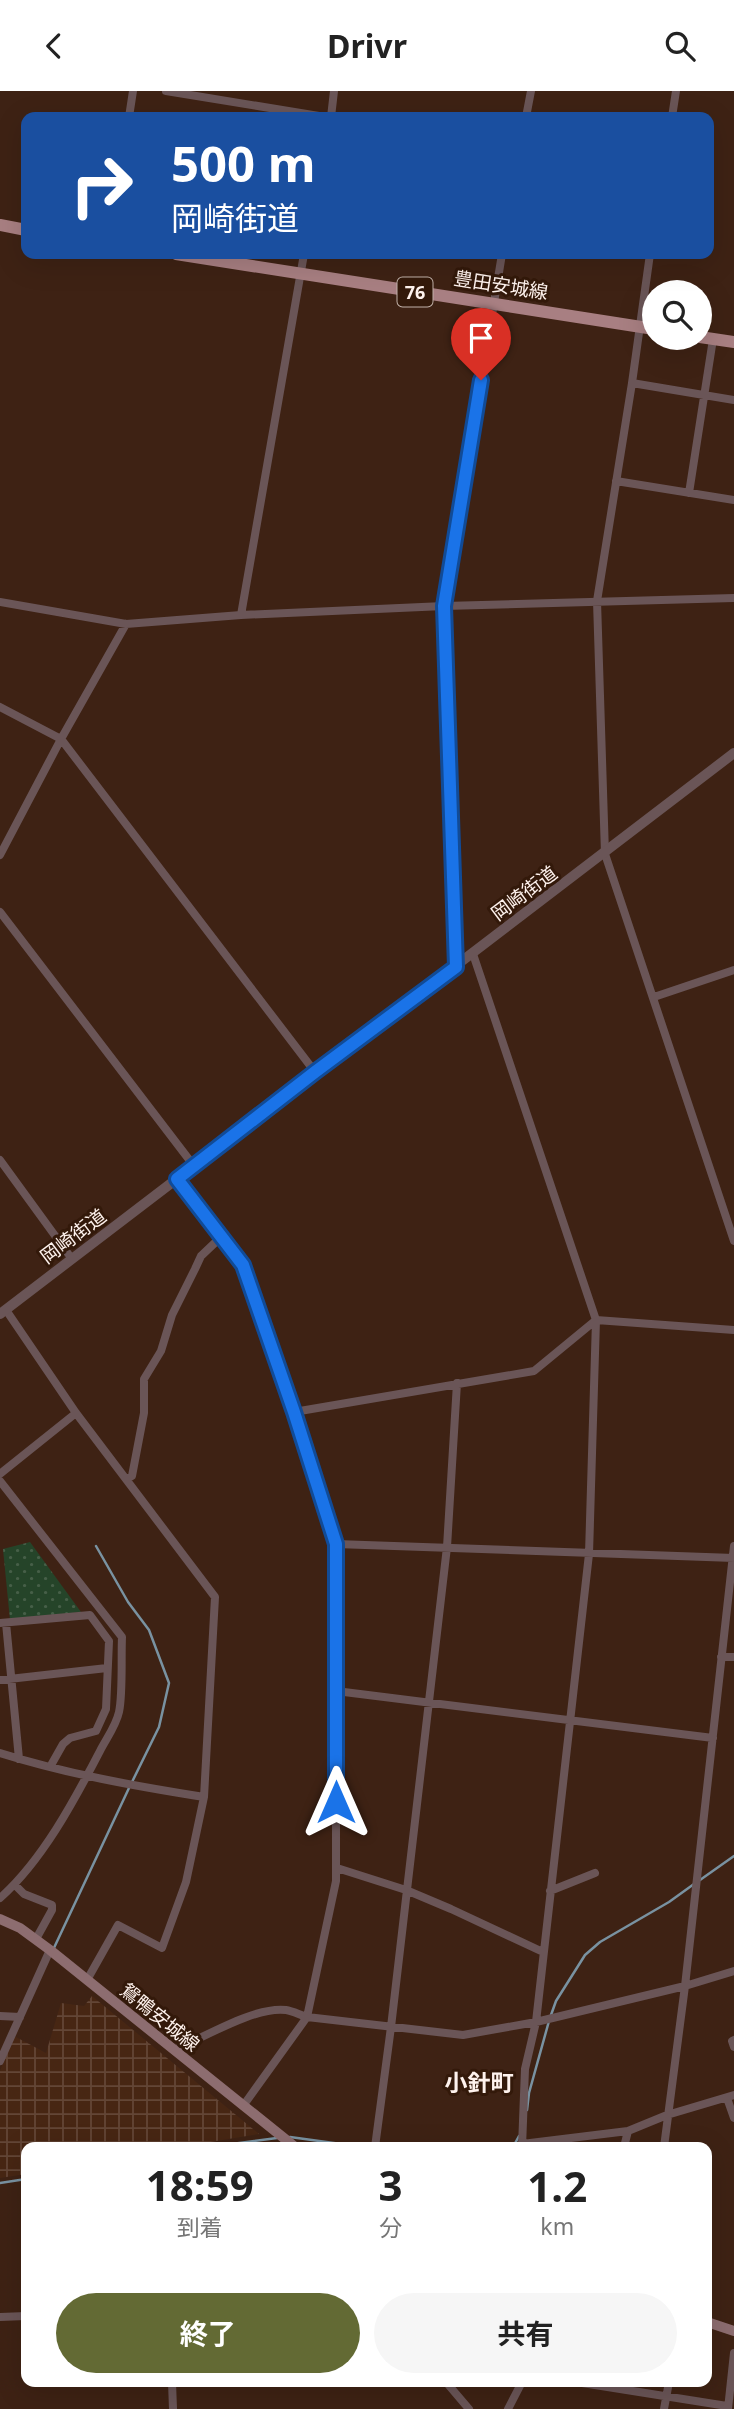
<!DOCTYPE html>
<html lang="ja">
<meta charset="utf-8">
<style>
:root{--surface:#fff;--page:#f6f6f6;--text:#222;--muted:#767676;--accent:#636a34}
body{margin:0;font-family:"Noto Sans","Noto Sans JP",sans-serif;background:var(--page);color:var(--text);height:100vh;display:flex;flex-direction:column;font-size:26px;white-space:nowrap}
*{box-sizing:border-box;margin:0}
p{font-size:23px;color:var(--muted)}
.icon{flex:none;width:38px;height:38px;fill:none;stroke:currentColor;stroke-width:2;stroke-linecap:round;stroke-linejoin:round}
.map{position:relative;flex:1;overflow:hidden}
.sheet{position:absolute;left:21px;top:2051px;width:691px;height:245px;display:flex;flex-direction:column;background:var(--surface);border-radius:14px;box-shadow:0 7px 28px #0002}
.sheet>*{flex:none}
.top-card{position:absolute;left:21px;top:21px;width:693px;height:147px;border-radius:14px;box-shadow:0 7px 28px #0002;background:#1a4fa0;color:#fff;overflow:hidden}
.tools{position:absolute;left:642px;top:189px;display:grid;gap:14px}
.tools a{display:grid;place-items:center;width:70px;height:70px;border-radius:50%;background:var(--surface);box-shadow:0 7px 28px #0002;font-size:35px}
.pin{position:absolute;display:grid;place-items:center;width:60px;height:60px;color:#fff;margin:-72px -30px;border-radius:50% 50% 50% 0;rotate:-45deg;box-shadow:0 0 7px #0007}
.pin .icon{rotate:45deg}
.me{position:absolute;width:77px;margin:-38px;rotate:0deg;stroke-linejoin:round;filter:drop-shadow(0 0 5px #0008)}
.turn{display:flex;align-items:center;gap:24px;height:147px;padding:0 35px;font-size:32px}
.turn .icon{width:91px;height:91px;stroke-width:2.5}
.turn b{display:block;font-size:49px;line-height:60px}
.eta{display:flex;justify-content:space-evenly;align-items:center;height:119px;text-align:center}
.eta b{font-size:42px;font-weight:700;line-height:49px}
.action{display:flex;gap:14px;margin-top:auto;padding:14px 35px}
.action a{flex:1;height:80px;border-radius:42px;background:var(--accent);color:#fff;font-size:28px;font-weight:700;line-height:80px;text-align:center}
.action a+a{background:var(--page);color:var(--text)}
header{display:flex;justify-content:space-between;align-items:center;height:91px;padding:0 35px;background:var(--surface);font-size:32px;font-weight:700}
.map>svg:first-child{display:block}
</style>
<header><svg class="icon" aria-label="back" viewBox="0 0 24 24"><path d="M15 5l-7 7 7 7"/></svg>Drivr<svg class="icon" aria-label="search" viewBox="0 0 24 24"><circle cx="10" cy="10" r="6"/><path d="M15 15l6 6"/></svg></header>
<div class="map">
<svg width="734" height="2318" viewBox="0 0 734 2318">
<defs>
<pattern id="industrial-grid" width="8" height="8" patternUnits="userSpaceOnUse" patternTransform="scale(1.75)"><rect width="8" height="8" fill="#472613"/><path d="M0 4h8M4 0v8" fill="none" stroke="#634636"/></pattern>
<pattern id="park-dots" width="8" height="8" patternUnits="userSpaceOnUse" patternTransform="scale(1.75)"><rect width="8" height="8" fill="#254429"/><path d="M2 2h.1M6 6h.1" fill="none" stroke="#465f48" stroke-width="1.8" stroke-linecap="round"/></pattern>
</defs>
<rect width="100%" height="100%" fill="#3e2214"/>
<!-- industrial -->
<path fill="url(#industrial-grid)" d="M92 1905 259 2043 180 2056H26V2083L0 2087V1980L14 1945 46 1962 61 1912 84 1915Z"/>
<!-- park -->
<path fill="url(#park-dots)" d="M30 1451 81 1521 10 1529 3 1458Z"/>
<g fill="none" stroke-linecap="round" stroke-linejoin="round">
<!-- stream -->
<path stroke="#7992a1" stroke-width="2.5" d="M96 1455 128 1511 149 1539 169 1592 159 1636 132 1691
M700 1789 734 1765
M53 1859 129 1697
M551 1924 556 1910 585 1864 600 1851 669 1811 694 1793
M527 2019 529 2002 549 1930
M290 2046 363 2056
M209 2056 277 2047
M513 2056 519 2045
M0 2092 26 2088"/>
<!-- minor -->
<path stroke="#6a5557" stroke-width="8" d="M166 0 325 26
M129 26 133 0
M331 26 334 0
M526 26 531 0
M672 26 676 0
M650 163 632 292 597 510 605 763 734 1150
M632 292 734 309
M616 390 734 409
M689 402 713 248
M0 511 126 533 241 524 444 515 734 507
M241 524 304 163
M0 616 61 648 315 981
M0 764 61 648 126 533
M0 821 194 1075
M473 863 596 1229 589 1463 536 1931 525 1978 522 2056
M456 876 444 515 502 163
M654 906 734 879
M0 1069 72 1168
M177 1089 243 1174 294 1321 336 1453V1790L307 1926 243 2015
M6 1219 76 1322 215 1506 204 1706 186 1791 162 1857 118 1834 87 1889
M294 1321 534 1280 596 1229 734 1239
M0 1383 76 1322
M126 1388 132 1385 144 1322V1288L161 1260 172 1224 195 1178 201 1165 221 1146
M0 1390 122 1546C121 1567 123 1603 119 1621 116 1635 106 1648 100 1660 74 1710 42 1770 0 1807
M336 1453 734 1467
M0 1532 90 1524 109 1550 106 1618 96 1640 70 1647 63 1653 50 1676
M6 1532 19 1668
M721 1566H734
M0 1589 107 1577
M336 1600 713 1647
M0 1662C67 1683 135 1695 204 1706
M337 1777 406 1799 451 1818 543 1861
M15 1794 24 1803 52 1814V1819L36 1848
M550 1800 595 1782
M0 1925 20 1926
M734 1949 732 1950 734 1956
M174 1959C203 1947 255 1915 286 1919 293 1920 300 1924 307 1926L463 1944 536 1931 685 1895 734 1880
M0 1970 50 1859
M727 2007 734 2027
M522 2053 628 2040 667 2024 734 2004
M375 2056 391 1936 447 1456 457 1292
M624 2056 628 2040
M664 2056 685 1895 734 1455
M0 2226 26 2225
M172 2291 173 2318
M446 2291 469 2318
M576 2291 727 2315
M508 2318 522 2291
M664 2318 669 2291
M728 2318 734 2262"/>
<!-- tertiary -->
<path stroke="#6a5557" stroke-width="10" d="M0 1223 734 662"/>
<!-- secondary -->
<path stroke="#8d6d70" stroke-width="10" d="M0 1828 20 1837 50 1859 295 2056
M707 2231 734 2240"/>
<!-- primary -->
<path stroke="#a87f82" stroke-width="12" d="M0 134 26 139
M176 163 654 238
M700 246 734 251"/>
</g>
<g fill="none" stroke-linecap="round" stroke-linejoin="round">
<!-- route casing -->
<g stroke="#114b97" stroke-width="18">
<path id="route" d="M336 1711V1453L294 1321 243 1174 177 1088 315 981 456 876 444 515 481 289"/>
</g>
<!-- route -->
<use href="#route" stroke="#1a73e8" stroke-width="12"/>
</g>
<g text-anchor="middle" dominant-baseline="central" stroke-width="6" stroke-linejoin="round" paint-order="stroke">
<!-- shield labels -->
<rect fill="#33190a" stroke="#c1b1a9" stroke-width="2" x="397.5" y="186.5" width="35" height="29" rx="5"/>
<g font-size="18" font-weight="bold" fill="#fef2ed">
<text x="415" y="201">76</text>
</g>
<!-- street labels -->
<g font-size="19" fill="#fef2ed" stroke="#33190a">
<text transform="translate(501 194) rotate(9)">豊田安城線</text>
<text transform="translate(524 802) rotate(-37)">岡崎街道</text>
<text transform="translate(73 1145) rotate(-37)">岡崎街道</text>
<text transform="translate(160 1926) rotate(39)">鴛鴨安城線</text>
</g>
<!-- quarter labels -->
<g font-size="23" font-weight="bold" fill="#fef2ed" stroke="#33190a">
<text x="479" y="1991">小針町</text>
</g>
</g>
</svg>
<div class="tools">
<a><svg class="icon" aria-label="search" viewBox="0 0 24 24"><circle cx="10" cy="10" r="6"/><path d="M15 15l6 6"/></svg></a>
</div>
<div class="pin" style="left:481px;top:289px;background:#d93025"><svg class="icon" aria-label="arrive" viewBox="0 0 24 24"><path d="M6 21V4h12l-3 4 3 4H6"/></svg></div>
<svg class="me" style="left:336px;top:1711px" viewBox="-20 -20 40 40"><path d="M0-17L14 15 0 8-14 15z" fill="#1a73e8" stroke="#fff" stroke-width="4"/></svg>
<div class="top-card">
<div class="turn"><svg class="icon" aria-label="right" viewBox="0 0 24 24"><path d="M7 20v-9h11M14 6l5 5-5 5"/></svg><div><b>500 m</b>岡崎街道</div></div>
</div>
<section class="sheet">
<div class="eta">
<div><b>18:59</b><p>到着</p></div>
<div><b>3</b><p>分</p></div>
<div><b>1.2</b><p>km</p></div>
</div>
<div class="action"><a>終了</a><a>共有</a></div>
</section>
</div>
